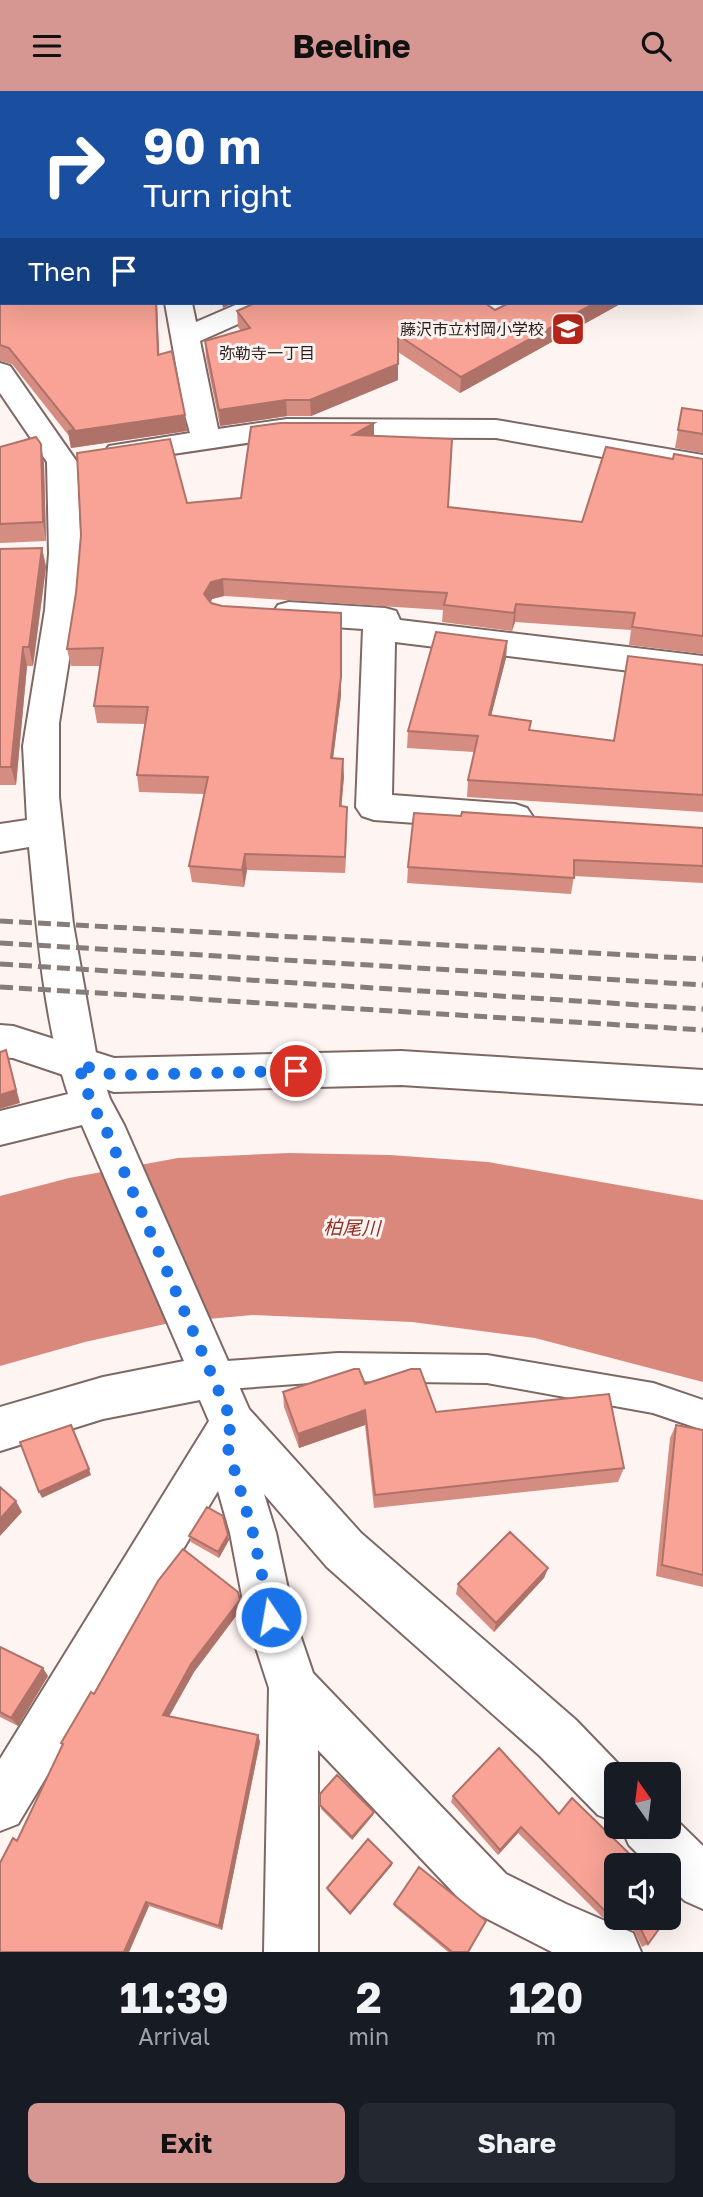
<!DOCTYPE html>
<meta charset="utf-8">
<style>
:root{--surface:#171b24;--page:#242831;--text:#f1f3f6;--muted:#9ea1a6;--accent:#d69793}
body{margin:0;font-family:"Golos Text","Noto Sans JP",sans-serif;background:var(--page);color:var(--text);height:100vh;display:flex;flex-direction:column;font-size:26px;white-space:nowrap}
*{box-sizing:border-box;margin:0}
p{font-size:23px;color:var(--muted)}
.icon{flex:none;width:38px;height:38px;fill:none;stroke:currentColor;stroke-width:2;stroke-linecap:round;stroke-linejoin:round}
.map{position:relative;height:1861px;overflow:hidden}
.panel{display:flex;flex-direction:column;background:var(--surface);flex:1}
.panel>*{flex:none}
.guide{position:absolute;left:0px;top:0px;width:704px;height:214px;box-shadow:0 7px 28px #0002;background:#1a4fa0;color:#fff;overflow:hidden}
.needle{width:46px;rotate:346deg}
.fabs{position:absolute;left:604px;top:1671px;display:grid;gap:14px}
.fabs a{display:grid;place-items:center;width:77px;height:77px;border-radius:10px;background:var(--surface);box-shadow:0 7px 28px #0002;font-size:35px}
.pin{position:absolute;display:grid;place-items:center;width:60px;height:60px;color:#fff;margin:-30px;border:4px solid #fff;border-radius:50%;box-shadow:0 2px 7px #0007}
.me{position:absolute;width:77px;margin:-38px;rotate:348deg;stroke-linejoin:round;filter:drop-shadow(0 0 5px #0008)}
.turn{display:flex;align-items:center;gap:24px;height:147px;padding:0 28px;font-size:32px}
.turn .icon{width:91px;height:91px;stroke-width:2.5}
.turn b{display:block;font-size:49px;line-height:60px}
.then{display:flex;align-items:center;height:66px;padding:0 28px;background:#0003;gap:14px;font-size:26px}
.eta{display:flex;justify-content:space-evenly;align-items:center;height:119px;text-align:center}
.eta b{font-size:42px;font-weight:700;line-height:49px}
.primary-button{display:flex;gap:14px;margin-top:auto;padding:14px 28px}
.primary-button a{flex:1;height:80px;border-radius:10px;background:var(--accent);color:#111;font-size:28px;font-weight:700;line-height:80px;text-align:center}
.primary-button a+a{background:var(--page);color:var(--text)}
header{display:flex;justify-content:space-between;align-items:center;height:91px;padding:0 28px;background:var(--accent);color:#111;font-size:32px;font-weight:700}
.map>svg:first-child{display:block}
</style>
<header><svg class="icon" aria-label="menu" viewBox="0 0 24 24"><path d="M4 6h16M4 12h16M4 18h16"/></svg>Beeline<svg class="icon" aria-label="search" viewBox="0 0 24 24"><circle cx="10" cy="10" r="6"/><path d="M15 15l6 6"/></svg></header>
<div class="map">
<svg width="703" height="1861" viewBox="0 0 703 1861">
<rect width="100%" height="100%" fill="#fef4f2"/>
<!-- water -->
<path fill="#da887b" d="M289 1062 389 1064 488 1071 703 1109V1291L535 1247 412 1231 253 1224 174 1231 85 1251 0 1275V1105L69 1087 178 1067Z"/>
<g fill="none" stroke-linecap="round" stroke-linejoin="round">
<!-- service casing -->
<g stroke="#7d6864" stroke-width="4">
<path id="service" d="M338 1262 487 1264 653 1292 703 1309V1339L653 1322 487 1292 338 1290 213 1299 202 1295 198 1285 202 1275 213 1271Z"/>
</g>
<!-- minor casing -->
<g stroke="#7d6864" stroke-width="4">
<path id="minor" d="M380 0H405L406 2H381Z
M430 0H458L429 2Z
M165 212H192L196 231 240 212H276L272 218 200 250 218 338 287 328 496 329 703 364V384L496 347 287 346 119 371 109 369 104 362 109 355 190 342 185 324Z
M0 272 10 275 77 371 81 462 77 519 59 632V706L73 833 98 973 110 1008 124 1034 249 1318 361 1442 576 1629 629 1684H616V1731L598 1724 540 1665 327 1476 264 1403 276 1442 294 1526 313 1582 506 1783 566 1813 633 1842 641 1861H552L470 1819 318 1659V1861H264L269 1597 246 1526 230 1442 218 1400 18 1733 0 1740V1668L209 1330 200 1309 103 1328 0 1360V1316L103 1286 184 1270 82 1034 0 1054V1020L68 1003C43 928 37 835 29 756L0 761V733L27 729 23 655 45 519 49 462 47 371 0 302Z
M289 511 385 517 396 520 400 529 703 565V589L395 551 392 704 515 713 527 717 533 726 527 735 515 739 374 729 362 725 356 716 363 538 289 533 278 530 273 522 278 514Z
M668 1721 703 1755V1818L685 1810 668 1794V1774H649L629 1754 621 1736H668Z"/>
</g>
<!-- tertiary casing -->
<g stroke="#7d6864" stroke-width="4">
<path id="tertiary" d="M0 934 13 935 114 967 401 960 703 979V1013L401 994 114 1001 13 967 0 966Z"/>
</g>
<!-- service -->
<use href="#service" fill="#fff" fill-rule="evenodd"/>
<!-- minor -->
<use href="#minor" fill="#fff" fill-rule="evenodd"/>
<!-- tertiary -->
<use href="#tertiary" fill="#fff" fill-rule="evenodd"/>
<!-- rail -->
<path stroke="#867d7b" stroke-width="5" stroke-dasharray="13 6" stroke-linecap="butt" d="M0 830 703 868
M0 852 703 894
M0 873 703 918
M0 896 703 939"/>
</g>
<!-- wall -->
<path fill="#d58c81" d="M0 0 159 264 187 340 71 357 69 345 12 273 0 270Z
M450 0H703V167H702V2H450Z
M509 212H622L460 302 398 261V289L311 325H287L220 335 206 267 205 250 241 240 238 236 237 220 495 219Z
M682 317 703 320V362L675 357Z
M374 332V344L448 416 582 431 673 368H703V563L629 554 631 539 515 531 512 540 442 531 443 519 224 505 212 508 211 512 341 604 333 667 344 685 341 715 347 716 345 782 247 779 244 796 192 791 189 775 204 703 139 701 137 684 145 633 97 632 94 615 100 575H71L67 558 187 412 241 407Z
M0 356 44 372 46 450 0 452Z
M42 457 46 476 33 575H27L16 694H0V458Z
M507 550 506 567 491 624 530 639 614 649 703 574V721L467 706 468 689 474 661 407 657 408 640Z
M703 737V792L574 785 571 803 407 792 408 776Z
M365 1293 436 1321 624 1377 618 1391 374 1417 365 1334 299 1357 284 1316 283 1301Z
M676 1334 703 1339V1496L656 1485 670 1347Z
M228 1444 229 1449 219 1467 191 1451 189 1445Z
M548 1477 544 1487 494 1541 456 1503 458 1493Z
M238 1501 242 1517 194 1581 169 1625 258 1644 260 1651 222 1839 149 1815 129 1861H0L17 1750 62 1655 61 1652 94 1603Z
M0 1556 48 1585 18 1635 0 1626Z
M320 1703 373 1724 352 1749 321 1718Z
M453 1705 559 1723 616 1774V1827H667L648 1853 642 1856 634 1840 602 1826 518 1742 498 1764 451 1711Z
M392 1774 350 1824 327 1799V1797Z
M394 1813 468 1861H448L394 1815Z"/>
<!-- shaded-wall -->
<path fill="#ae7269" d="M703 152V167H702V153Z
M156 212H157L160 280 158 264Z
M222 212H234L223 217Z
M595 212H622L460 302 461 286Z
M398 273V289L311 325 310 309Z
M286 309 287 325 220 335 219 319Z
M185 324 187 340 71 357 68 341Z
M374 332V350L353 344Z
M41 353 44 372 46 450 43 431Z
M42 457 46 476 33 575 29 556Z
M223 488 224 505 212 508 206 520 204 503 211 491Z
M516 513 515 531 512 540 514 522Z
M341 539V604L331 684V667Z
M507 550 506 567 487 641 489 624Z
M23 556 27 575 16 694 11 676Z
M343 668 344 685 340 732V715Z
M347 716V732L345 782V766Z
M245 763 247 779 244 796 242 779Z
M6 959 20 1012 0 1018V1004Z
M365 1319V1334L299 1357 298 1343Z
M89 1378 91 1384 42 1407 39 1401Z
M16 1410 22 1421 0 1445V1428Z
M228 1444 229 1449 219 1467 218 1461Z
M548 1477 544 1487 494 1541 496 1532Z
M240 1509 242 1517 194 1581 166 1631 163 1624 191 1573Z
M43 1577 48 1585 18 1635 11 1627Z
M258 1644 260 1651 222 1839 219 1835Z
M374 1721 373 1724 352 1749V1746Z
M521 1736 518 1742 498 1764 500 1759Z
M392 1772V1774L350 1824V1822Z
M146 1811 149 1815 129 1861H124Z"/>
<!-- building -->
<path fill="#f8a396" stroke="#ae7269" stroke-width="2" d="M0 0H316L319 2H2V212H156L158 264 172 260 185 324 68 341 74 338 9 257 0 254Z
M465 0H703V152L702 153V2H460Z
M255 212H485L495 219 509 212H595L461 286 398 244V273L310 309H286L219 319 205 250 250 237 237 220Z
M682 317 703 320V343L678 339Z
M280 332H374L353 344 452 348 448 416 582 431 606 356 673 368 674 363 703 368V545L632 536 635 522 516 513 514 522 444 514 447 502 223 488 211 491 204 503 211 512 222 515 341 522V586L331 667 343 668 340 715 347 716 345 766 245 763 242 779 189 775 208 686 137 684 148 616 94 615 103 557 67 558 76 502 81 444 77 362 170 348 187 412 241 407 251 336Z
M36 346 41 353 43 431 0 433V356Z
M42 457 29 556H23L11 676H0V458Z
M436 541 507 550 489 624 531 630 529 639 614 650 628 565 703 574V704L468 689 478 645 408 640Z
M462 721 703 737V775L574 769V787L408 776 414 722 461 725Z
M6 959 16 999 0 1004V961Z
M354 1278H359L365 1293 411 1278H420L436 1321 609 1303 624 1377 375 1404 365 1319 298 1343 283 1301Z
M71 1334 89 1378 39 1401 20 1351Z
M676 1334 703 1339V1484L662 1474Z
M0 1396 16 1410 0 1428Z
M207 1416 223 1425 228 1444 218 1461 189 1445Z
M510 1441 548 1477 496 1532 458 1493Z
M183 1458 238 1501 240 1509 191 1573 163 1624 258 1644 219 1835 146 1811 124 1861H0V1772L13 1747 17 1750 63 1653 61 1652 91 1601 94 1603 158 1490Z
M0 1556 43 1577 11 1627 0 1621Z
M499 1657 559 1723 572 1707 641 1774H616V1825L607 1822 521 1736 500 1759 453 1705Z
M337 1684 374 1721 352 1746 320 1714V1703Z
M368 1748 392 1772 350 1822 327 1797Z
M419 1776 486 1830 468 1861H452L394 1813Z
M668 1801 679 1811 668 1825Z
M620 1827H667L648 1853 640 1836Z"/>
<g fill="none" stroke-linecap="round" stroke-linejoin="round">
<!-- route -->
<path stroke="#1a73e8" stroke-width="12" stroke-dasharray="0 21.6" d="M271 1526 253 1442 225 1347 233 1333 104 1034 92 1014 78 973 114 984 296 980"/>
</g>
<!-- icons -->
<defs>
<g id="school-square" transform="scale(1.75)"><rect x="-9" y="-9" width="18" height="18" rx="4" fill="#b5261b" stroke="#fef4f2"/><path d="M0-5L7-2L0 1L-7-2ZM-4 1L0 2.5L4 1V4Q0 6-4 4Z" fill="#fff"/></g>
</defs>
<g fill-rule="evenodd">
<use href="#school-square" x="568" y="238"/>
</g>
<g text-anchor="middle" dominant-baseline="central" stroke-width="6" stroke-linejoin="round" paint-order="stroke">
<!-- far-poi labels -->
<g font-size="16" fill="#281f1e" stroke="#fef4f2" text-anchor="end">
<text x="544" y="238">藤沢市立村岡小学校</text>
</g>
<!-- far-neighbourhood labels -->
<g font-size="16" fill="#281f1e" stroke="#fef4f2">
<text x="267" y="262">弥勒寺一丁目</text>
</g>
<!-- water labels -->
<g font-size="19" font-style="italic" fill="#933227" stroke="#fef4f2">
<text transform="translate(352 1136) rotate(1)">柏尾川</text>
</g>
</g>
</svg>
<div class="fabs">
<a><svg class="needle" viewBox="-14 -14 28 28"><path d="M0-13l5 13h-10z" fill="#e53935"/><path d="M0 13l5-13h-10z" fill="#9ea1a6"/></svg></a>
<a><svg class="icon" aria-label="sound" viewBox="0 0 24 24"><path d="M4 9h4l5-4v14l-5-4H4zM17 9q2 3 0 6"/></svg></a>
</div>
<div class="pin" style="left:296px;top:980px;background:#d93025"><svg class="icon" aria-label="arrive" viewBox="0 0 24 24"><path d="M6 21V4h12l-3 4 3 4H6"/></svg></div>
<svg class="me" style="left:271px;top:1526px" viewBox="-20 -20 40 40"><circle r="17" fill="#1a73e8" stroke="#fff" stroke-width="3"/><path d="M0-11L8 9 0 5-8 9z" fill="#fff"/></svg>
<div class="guide">
<div class="turn"><svg class="icon" aria-label="right" viewBox="0 0 24 24"><path d="M7 20v-9h11M14 6l5 5-5 5"/></svg><div><b>90 m</b>Turn right</div></div>
<div class="then">Then<svg class="icon" aria-label="arrive" viewBox="0 0 24 24"><path d="M6 21V4h12l-3 4 3 4H6"/></svg></div>
</div>
</div>
<section class="panel">
<div class="eta">
<div><b>11:39</b><p>Arrival</p></div>
<div><b>2</b><p>min</p></div>
<div><b>120</b><p>m</p></div>
</div>
<div class="primary-button"><a>Exit</a><a>Share</a></div>
</section>
